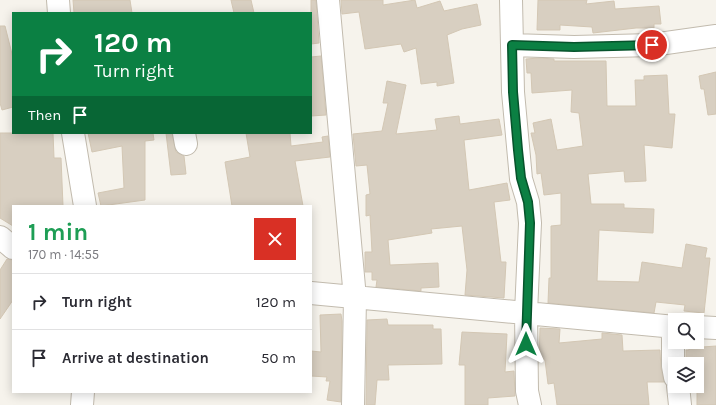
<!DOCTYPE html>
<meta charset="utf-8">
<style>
:root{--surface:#fff;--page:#f2f2f3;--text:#2b2b33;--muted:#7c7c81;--line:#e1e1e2}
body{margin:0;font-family:Karla,sans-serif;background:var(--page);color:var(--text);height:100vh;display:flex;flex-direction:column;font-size:15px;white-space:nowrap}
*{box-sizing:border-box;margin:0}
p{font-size:13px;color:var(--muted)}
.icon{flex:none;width:22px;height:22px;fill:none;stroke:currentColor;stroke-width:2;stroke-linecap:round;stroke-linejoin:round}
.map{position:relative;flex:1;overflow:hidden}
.side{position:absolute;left:12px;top:205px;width:300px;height:188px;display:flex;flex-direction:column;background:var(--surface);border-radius:0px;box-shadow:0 2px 10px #0003}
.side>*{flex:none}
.top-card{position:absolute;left:12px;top:12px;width:300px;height:122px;border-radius:0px;box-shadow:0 2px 10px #0003;background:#0b8043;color:#fff;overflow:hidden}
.buttons{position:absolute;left:668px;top:313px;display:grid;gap:8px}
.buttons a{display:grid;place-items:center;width:36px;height:36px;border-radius:0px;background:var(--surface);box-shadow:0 2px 10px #0003;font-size:20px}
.pin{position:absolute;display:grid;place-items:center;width:34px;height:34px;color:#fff;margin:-17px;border:2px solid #fff;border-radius:50%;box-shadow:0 1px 4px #0007}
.me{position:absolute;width:44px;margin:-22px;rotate:0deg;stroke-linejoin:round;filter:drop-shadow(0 0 3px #0008)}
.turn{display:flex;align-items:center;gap:14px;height:84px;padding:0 16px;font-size:18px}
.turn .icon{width:52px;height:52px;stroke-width:2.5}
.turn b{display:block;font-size:28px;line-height:34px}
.then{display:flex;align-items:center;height:38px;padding:0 16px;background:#0003;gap:8px;font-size:15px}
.round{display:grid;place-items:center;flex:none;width:42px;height:42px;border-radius:0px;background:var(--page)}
.head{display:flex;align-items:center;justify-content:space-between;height:68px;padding:0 16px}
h1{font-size:24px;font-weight:700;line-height:30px;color:#1e9e55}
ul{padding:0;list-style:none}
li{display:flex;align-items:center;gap:12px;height:56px;padding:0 16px;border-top:1px solid var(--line)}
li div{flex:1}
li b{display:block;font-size:15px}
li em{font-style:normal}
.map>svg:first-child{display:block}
</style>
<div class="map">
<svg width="716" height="405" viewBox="0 0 716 405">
<rect width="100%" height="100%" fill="#f6f3ec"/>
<!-- building -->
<path fill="#d8cfc1" stroke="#d3c7b4" d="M73 0H130L132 13H74Z
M231 0H251L254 13H234Z
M311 0H316L319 43 311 44Z
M341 0H383V5L415 0 417 8 440 1 444 11 477 4 481 25 462 29 447 35 454 83 437 86V82L421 84 416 48 404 52 401 44 365 49 359 12 342 14Z
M538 0H587L586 4 614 1 615 9 659 6 661 24H654V28H636L593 33 592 27 560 25V30H537Z
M0 26H5L13 58V107L2 110 0 103Z
M321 56 326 115 311 116V57Z
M539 58 554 59V61H606L607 106H636L635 80H644V76L667 75 669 114H675L672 148 644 145 646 181 625 182 624 171 588 174 591 204H624V208L654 209 653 233 599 230 597 281 639 282 642 262 682 268 686 244 707 248 705 258H710L704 313 684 311 685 305 656 302 654 313 548 303 549 278H551V226L561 225V193L544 195 541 173 537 174 536 155 531 133H535L533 123 551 119 557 150 583 146 579 113 571 112 572 90 532 93 531 73H527L526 59Z
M716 72V114L708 115 704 89H701L699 76Z
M387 81 406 85 396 134 437 130 435 119 459 116 460 124 499 119 502 135 464 140 469 190 507 183 510 200 494 202 501 262H506L504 298 465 295 467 270 462 226 431 229 432 233 388 240 390 265 438 263 439 287 421 288V291L376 287 377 280H372V272H365V252H372L370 215 366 216V195L370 194 367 165 356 166 353 134 382 131 388 103H383Z
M0 133H53L54 158H61L63 206H13V226L0 218Z
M88 133H153L154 140 145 141V200L101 206 98 193 124 188 122 146 92 152Z
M166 133H172L176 152 184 156 186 174 171 175Z
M246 133H290L291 146 323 142 322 137 328 136 330 157 295 161 303 206H232L225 162 250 157Z
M7 259 13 260V300L0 319V270Z
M341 314 342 321 341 402 327 400 330 381H326L327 377 311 376V351L321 352 320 315Z
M387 319 388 325H433V329H441L442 364 388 365 389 380H377L375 405H366L367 320Z
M540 328 560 329 559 343 602 339V333L622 335 623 351 660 350 661 368 664 382H647L649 405H557L554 383 548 384 545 360 539 359Z
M462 332 507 334 505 372 514 371 515 396 488 398V405H465V365H459Z
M716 346V405H697V364H686V350H689V348Z"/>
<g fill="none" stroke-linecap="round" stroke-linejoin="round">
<!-- minor casing -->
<g stroke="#c2bbae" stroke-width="24">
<path id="minor" d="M58 0 59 13
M328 0 355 298 353 405
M511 0 513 92 521 179 528 202 530 223 526 313 527 391 530 405
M512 45 574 47 652 45 716 36
M73 133 85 206
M184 133 186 144
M0 237 13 248
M311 293 675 327
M673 327V366L675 377
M697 327 716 328
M678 386 680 405
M82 405 83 392"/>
</g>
<!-- minor -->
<use href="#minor" stroke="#fff" stroke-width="22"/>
</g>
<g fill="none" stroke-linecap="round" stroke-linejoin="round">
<!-- route casing -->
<g stroke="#07532c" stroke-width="10">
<path id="route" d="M526 344 530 223 528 202 521 178 518 150 513 92 512 45 574 47 652 45"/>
</g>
<!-- route -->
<use href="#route" stroke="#0b8043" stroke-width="7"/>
</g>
</svg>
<div class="buttons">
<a><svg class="icon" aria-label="search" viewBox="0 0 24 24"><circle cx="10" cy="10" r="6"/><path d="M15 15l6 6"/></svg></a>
<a><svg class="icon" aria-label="layers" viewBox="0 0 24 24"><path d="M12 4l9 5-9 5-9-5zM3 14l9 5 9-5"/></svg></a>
</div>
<div class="pin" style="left:652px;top:45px;background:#d93025"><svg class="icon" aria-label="arrive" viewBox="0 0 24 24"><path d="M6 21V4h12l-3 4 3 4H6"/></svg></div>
<svg class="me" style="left:526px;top:344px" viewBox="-20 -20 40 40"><path d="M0-17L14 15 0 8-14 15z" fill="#0b8043" stroke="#fff" stroke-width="4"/></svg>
<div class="top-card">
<div class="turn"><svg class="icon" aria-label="right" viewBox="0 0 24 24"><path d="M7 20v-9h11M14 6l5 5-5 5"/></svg><div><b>120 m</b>Turn right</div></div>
<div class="then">Then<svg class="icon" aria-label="arrive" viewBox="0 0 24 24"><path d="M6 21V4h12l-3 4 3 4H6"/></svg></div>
</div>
<section class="side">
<div class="head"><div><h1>1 min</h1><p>170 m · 14:55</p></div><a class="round" style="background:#d93025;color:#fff"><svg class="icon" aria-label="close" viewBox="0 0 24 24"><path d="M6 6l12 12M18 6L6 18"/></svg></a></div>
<ul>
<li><svg class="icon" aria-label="right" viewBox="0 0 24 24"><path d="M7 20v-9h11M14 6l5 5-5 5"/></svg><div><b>Turn right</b></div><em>120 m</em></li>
<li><svg class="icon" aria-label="arrive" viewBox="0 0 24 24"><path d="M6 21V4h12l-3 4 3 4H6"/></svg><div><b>Arrive at destination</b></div><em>50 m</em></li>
</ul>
</section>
</div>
